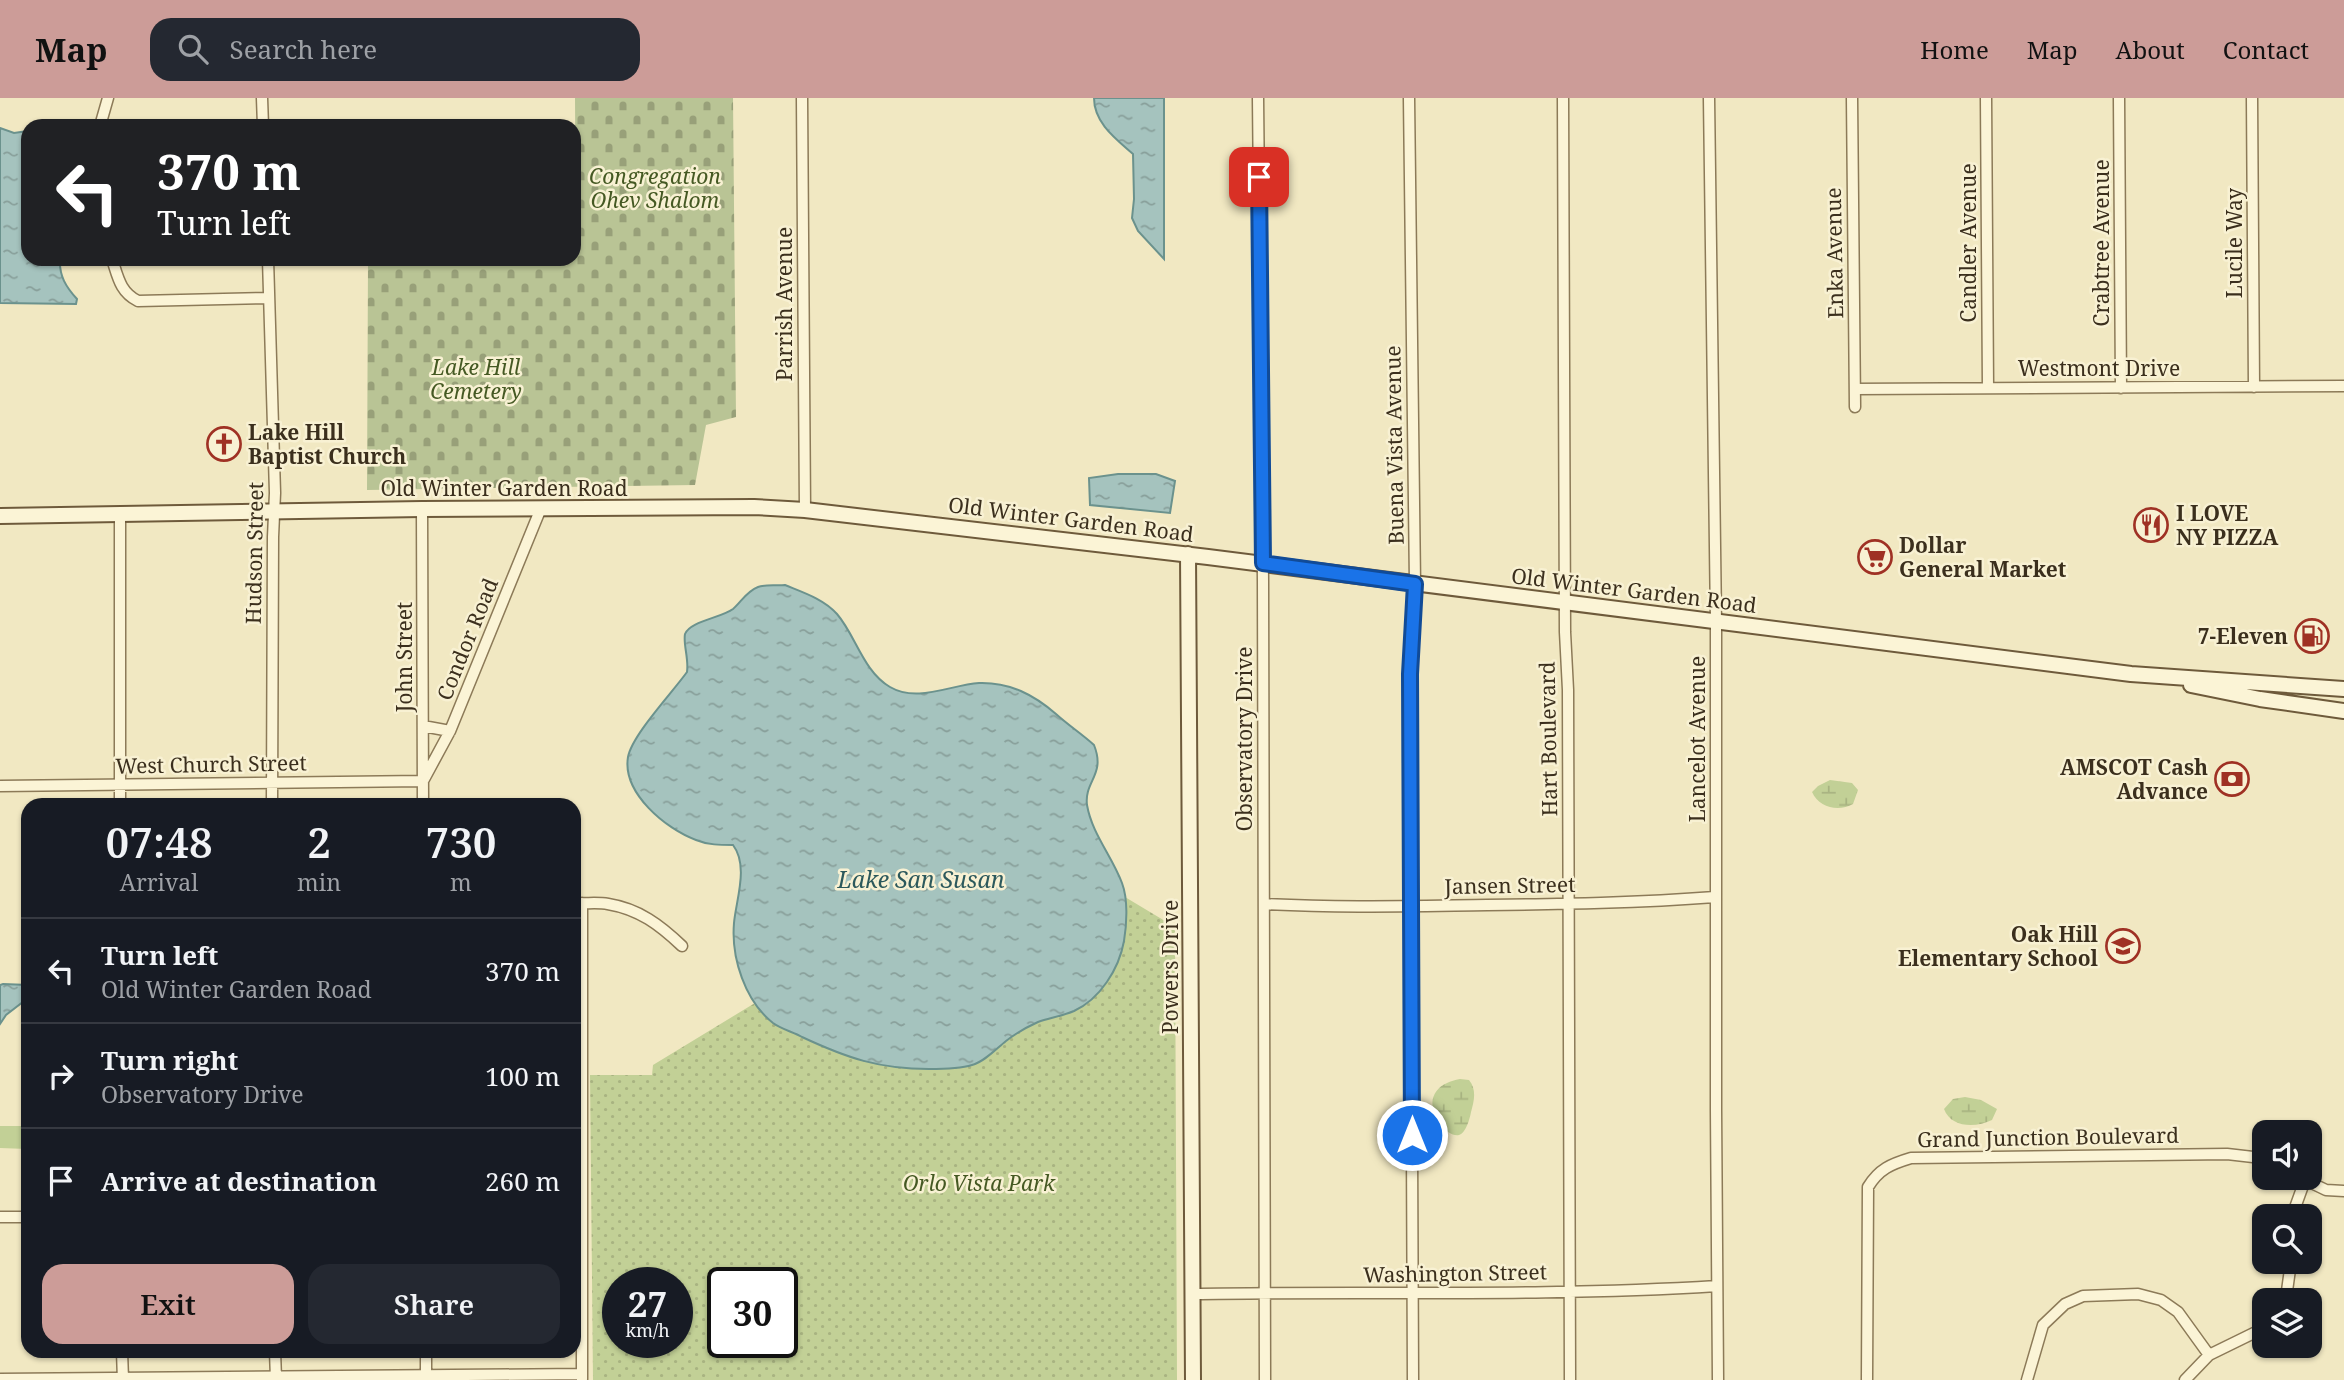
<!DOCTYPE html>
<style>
:root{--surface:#171b24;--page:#242831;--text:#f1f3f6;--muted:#9ea1a6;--line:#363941;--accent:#cc9c98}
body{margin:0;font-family:"Noto Serif",serif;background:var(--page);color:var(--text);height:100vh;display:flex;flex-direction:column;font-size:26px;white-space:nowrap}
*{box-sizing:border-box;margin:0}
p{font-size:23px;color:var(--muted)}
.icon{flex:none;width:38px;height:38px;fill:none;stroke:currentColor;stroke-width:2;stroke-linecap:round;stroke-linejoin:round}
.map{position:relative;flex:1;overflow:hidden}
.details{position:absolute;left:21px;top:700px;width:560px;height:560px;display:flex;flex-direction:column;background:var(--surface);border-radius:21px;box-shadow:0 2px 5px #0004}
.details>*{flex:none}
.banner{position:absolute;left:21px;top:21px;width:560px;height:147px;border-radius:21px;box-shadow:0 2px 5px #0004;background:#202124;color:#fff;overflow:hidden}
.controls{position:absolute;left:2252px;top:1022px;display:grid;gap:14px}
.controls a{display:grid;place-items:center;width:70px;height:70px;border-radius:14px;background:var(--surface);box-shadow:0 2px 5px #0004;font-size:35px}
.speed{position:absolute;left:602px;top:1169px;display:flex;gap:14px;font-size:35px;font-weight:700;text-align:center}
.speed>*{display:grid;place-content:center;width:91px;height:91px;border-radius:50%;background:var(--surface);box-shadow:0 2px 5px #0004;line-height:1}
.speed small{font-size:18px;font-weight:400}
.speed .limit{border:4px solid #111;border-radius:10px;background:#fff;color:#111}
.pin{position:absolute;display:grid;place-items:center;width:60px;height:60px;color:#fff;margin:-30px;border-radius:14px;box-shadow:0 4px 10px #0006}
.me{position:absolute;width:77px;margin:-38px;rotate:0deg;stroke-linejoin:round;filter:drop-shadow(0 0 5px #0008)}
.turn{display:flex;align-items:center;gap:24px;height:147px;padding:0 21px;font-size:32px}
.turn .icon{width:91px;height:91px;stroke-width:2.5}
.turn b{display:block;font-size:49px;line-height:60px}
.eta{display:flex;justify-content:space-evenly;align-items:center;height:119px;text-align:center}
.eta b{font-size:42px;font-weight:600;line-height:49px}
.action{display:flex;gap:14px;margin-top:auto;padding:14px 21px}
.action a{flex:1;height:80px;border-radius:21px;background:var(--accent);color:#111;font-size:28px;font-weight:600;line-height:80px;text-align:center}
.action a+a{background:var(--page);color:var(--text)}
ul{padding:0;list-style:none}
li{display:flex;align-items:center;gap:21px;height:105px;padding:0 21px;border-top:2px solid var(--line)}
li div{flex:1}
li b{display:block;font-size:26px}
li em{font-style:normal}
header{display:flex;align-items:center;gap:42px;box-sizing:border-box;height:98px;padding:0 35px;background:var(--accent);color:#111}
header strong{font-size:33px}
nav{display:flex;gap:38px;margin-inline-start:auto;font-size:24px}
.search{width:490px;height:63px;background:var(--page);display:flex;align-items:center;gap:18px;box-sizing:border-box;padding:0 24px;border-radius:21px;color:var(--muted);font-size:26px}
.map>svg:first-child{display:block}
</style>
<header>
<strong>Map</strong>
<div class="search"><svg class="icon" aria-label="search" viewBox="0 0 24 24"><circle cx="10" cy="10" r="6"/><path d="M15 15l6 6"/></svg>Search here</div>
<nav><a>Home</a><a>Map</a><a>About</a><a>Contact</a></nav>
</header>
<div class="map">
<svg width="2344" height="1282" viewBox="0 0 2344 1282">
<defs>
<pattern id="wetland-marsh" width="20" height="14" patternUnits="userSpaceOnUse" patternTransform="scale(1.75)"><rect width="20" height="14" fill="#c2d096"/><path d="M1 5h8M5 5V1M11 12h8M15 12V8" fill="none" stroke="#a8b381"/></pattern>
<pattern id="cemetery-stones" width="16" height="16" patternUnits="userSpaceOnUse" patternTransform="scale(1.75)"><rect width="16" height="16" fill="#b9c495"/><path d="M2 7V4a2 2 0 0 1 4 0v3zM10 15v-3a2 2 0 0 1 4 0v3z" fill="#98a079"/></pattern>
<pattern id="park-dots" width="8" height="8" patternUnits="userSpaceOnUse" patternTransform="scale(1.75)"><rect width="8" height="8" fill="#c2d096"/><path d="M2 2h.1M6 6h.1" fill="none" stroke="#a8b381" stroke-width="1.8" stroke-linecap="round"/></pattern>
<pattern id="water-ripples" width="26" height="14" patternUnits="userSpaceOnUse" patternTransform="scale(1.75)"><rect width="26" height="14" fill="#a5c3be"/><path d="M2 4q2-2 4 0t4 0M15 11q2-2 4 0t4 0" fill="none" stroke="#889f9a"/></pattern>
</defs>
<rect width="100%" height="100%" fill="#f1e8c2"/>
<!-- grass -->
<path fill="#c2d096" d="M0 1028H28L27 1051 0 1050Z"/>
<!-- wetland -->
<path fill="url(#wetland-marsh)" d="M1830 682 1852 685 1858 692 1853 706C1839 714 1819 710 1812 694L1818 688Z
M1460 981 1469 982C1477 992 1474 1003 1471 1014 1470 1020 1466 1035 1459 1037 1441 1041 1409 990 1460 981Z
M1965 999 1981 1002 1997 1011 1992 1022C1976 1030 1951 1030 1944 1011L1953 1001Z"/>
<!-- cemetery -->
<path fill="url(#cemetery-stones)" d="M575 0H733L736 319 706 327 695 387 367 392 368 161H574V153L576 152Z"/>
<!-- park -->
<path fill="url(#park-dots)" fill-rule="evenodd" d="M1085 775 1175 829 1177 1282H593L590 977H652L653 967 824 863ZM618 1185H677V1244H618ZM723 1185H782V1244H723Z"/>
<!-- water -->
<path fill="url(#water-ripples)" stroke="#6b928d" stroke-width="2" d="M1094 0H1164V161L1138 133 1132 120 1134 101 1133 56C1116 41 1094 25 1094 0Z
M0 30 14 35 28 33V161H60C59 178 66 189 77 201L76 206 0 205Z
M1118 376H1156L1175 383 1170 415 1090 407 1089 380Z
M785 487C802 494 824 501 837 516 856 538 863 573 890 589 917 605 950 587 979 585 1010 584 1034 597 1056 616 1068 627 1082 636 1094 647 1106 677 1084 683 1087 707 1092 736 1112 758 1122 785 1128 801 1127 825 1124 843 1119 871 1100 901 1074 913 1062 918 1050 920 1038 924 1027 929 1016 935 1006 943 996 951 984 964 972 967 959 971 943 971 929 971 879 971 847 960 802 939 793 934 781 931 773 925 745 903 731 860 734 825 736 802 749 768 733 747 720 747 708 747 696 742 666 731 622 695 628 659 632 637 672 595 687 574 689 561 683 546 685 536 690 523 721 520 733 511 741 504 747 493 758 489 766 486 777 488 785 487Z
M3 886 28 887V900L6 917 0 926V887Z"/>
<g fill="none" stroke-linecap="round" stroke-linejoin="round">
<!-- street casing -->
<g stroke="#8c7a58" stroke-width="13">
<path id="street" d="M262 0 263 28
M802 0 805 412
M1258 0 1263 483 1265 1282
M1409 0 1415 486 1410 576 1413 1282
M1563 0 1565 534 1568 592 1570 1282
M1709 0 1716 524V1012L1718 1282
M1852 0 1855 309
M1986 0 1988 290
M2119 0 2121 290
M2252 0 2254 289
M100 28 108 0
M112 161C118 179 120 194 138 203L269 200
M268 161 275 395 273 439 272 707
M1855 291 2344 288
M422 411 423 707
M423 628 450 633
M423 683 450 633 541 410
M0 688 423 683
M120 707V417
M574 805C585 806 597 804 608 806 639 811 660 827 682 848
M582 805V1281
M1264 806C1338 810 1412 808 1487 807 1563 806 1639 805 1715 799
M2301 1080 2326 1092 2344 1093
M2292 1118 2305 1082
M0 1119H28
M1193 1196C1367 1193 1543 1199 1717 1188
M2281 1202 2287 1193 2291 1164
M122 1253 123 1282
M275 1253 276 1281
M426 1253V1282
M0 1281 582 1276
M1867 1282 1868 1089C1879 1071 1891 1066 1911 1060L2227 1056 2253 1059 2264 1063
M2027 1282 2043 1227 2065 1206 2083 1198 2138 1196 2161 1202 2178 1214 2209 1257
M2185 1282 2209 1257 2258 1233 2264 1227"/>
</g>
<!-- secondary casing -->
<g stroke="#6e5a3b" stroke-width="18">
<path id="secondary" d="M0 418 422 411 754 409 805 412 1208 459 2131 576 2344 591
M1188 456 1193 1282
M2191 587 2260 601 2344 613"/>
</g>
<!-- street -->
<use href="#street" stroke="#fbf4d6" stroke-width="10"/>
<!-- secondary -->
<use href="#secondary" stroke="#fbf4d6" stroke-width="14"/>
</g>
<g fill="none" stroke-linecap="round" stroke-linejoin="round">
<!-- route casing -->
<g stroke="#114b97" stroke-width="18">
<path id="route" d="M1259 79 1263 465 1415 486 1410 576 1412 1037"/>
</g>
<!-- route -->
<use href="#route" stroke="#1a73e8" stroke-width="12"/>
</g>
<!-- icons -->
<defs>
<g id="church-ring" transform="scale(1.75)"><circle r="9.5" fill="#f8f1d3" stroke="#9f3124" stroke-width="1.5"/><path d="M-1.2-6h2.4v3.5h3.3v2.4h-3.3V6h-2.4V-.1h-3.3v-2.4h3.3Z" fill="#9f3124"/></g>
<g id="restaurant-ring" transform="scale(1.75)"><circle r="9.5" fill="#f8f1d3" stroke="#9f3124" stroke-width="1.5"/><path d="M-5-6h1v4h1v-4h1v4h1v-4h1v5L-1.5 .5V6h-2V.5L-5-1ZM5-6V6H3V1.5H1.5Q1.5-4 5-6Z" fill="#9f3124"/></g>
<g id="supermarket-ring" transform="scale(1.75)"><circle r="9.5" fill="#f8f1d3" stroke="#9f3124" stroke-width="1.5"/><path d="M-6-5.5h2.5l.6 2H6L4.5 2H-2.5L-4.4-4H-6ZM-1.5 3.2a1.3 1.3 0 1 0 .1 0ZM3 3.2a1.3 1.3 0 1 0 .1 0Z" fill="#9f3124"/></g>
<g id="fuel-ring" transform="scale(1.75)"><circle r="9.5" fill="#f8f1d3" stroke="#9f3124" stroke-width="1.5"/><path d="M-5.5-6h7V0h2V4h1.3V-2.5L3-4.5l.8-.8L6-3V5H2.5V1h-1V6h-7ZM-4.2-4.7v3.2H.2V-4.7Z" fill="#9f3124"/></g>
<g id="bank-ring" transform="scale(1.75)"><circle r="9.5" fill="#f8f1d3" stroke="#9f3124" stroke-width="1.5"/><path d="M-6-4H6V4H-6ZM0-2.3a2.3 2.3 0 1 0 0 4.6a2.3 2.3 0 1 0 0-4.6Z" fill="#9f3124"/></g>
<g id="school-ring" transform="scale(1.75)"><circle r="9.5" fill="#f8f1d3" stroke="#9f3124" stroke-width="1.5"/><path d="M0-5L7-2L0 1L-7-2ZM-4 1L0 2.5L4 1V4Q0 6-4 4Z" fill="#9f3124"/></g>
</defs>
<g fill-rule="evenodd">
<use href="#church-ring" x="224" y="346"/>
<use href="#restaurant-ring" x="2151" y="427"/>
<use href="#supermarket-ring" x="1875" y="459"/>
<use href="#fuel-ring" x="2312" y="538"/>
<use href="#bank-ring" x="2232" y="681"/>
<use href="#school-ring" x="2123" y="848"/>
</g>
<g text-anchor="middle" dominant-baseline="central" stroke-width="5" stroke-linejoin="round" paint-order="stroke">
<!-- park labels -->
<g font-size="21" font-style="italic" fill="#455923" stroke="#f8f1d3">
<text x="655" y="78">Congregation<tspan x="655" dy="24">Ohev Shalom</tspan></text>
<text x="476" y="269">Lake Hill<tspan x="476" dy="24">Cemetery</tspan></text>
<text x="979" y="1085">Orlo Vista Park</text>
</g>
<!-- street labels -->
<g font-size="21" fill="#3b2f1d" stroke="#f8f1d3">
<text transform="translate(1968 145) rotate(-90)">Candler Avenue</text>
<text transform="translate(2101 145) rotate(-90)">Crabtree Avenue</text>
<text transform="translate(2234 145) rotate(-90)">Lucile Way</text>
<text transform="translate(1834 155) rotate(-91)">Enka Avenue</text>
<text transform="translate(784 206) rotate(-90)">Parrish Avenue</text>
<text x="2099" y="270">Westmont Drive</text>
<text transform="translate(1394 347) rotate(-91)">Buena Vista Avenue</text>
<text x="504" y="390">Old Winter Garden Road</text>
<text transform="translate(1071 421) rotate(7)">Old Winter Garden Road</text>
<text transform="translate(254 455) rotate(-89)">Hudson Street</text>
<text transform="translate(1634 492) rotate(7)">Old Winter Garden Road</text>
<text transform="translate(467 541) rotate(-68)">Condor Road</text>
<text transform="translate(404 559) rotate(-90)">John Street</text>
<text transform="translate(1244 641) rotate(-90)">Observatory Drive</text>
<text transform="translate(1548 641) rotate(-91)">Hart Boulevard</text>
<text transform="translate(1697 641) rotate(-90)">Lancelot Avenue</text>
<text transform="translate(211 666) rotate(-1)">West Church Street</text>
<text transform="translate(1510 787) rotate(-1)">Jansen Street</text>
<text transform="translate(1170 869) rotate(-90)">Powers Drive</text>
<text transform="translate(2048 1039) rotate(-1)">Grand Junction Boulevard</text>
<text transform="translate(1455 1175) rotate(-1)">Washington Street</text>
</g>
<!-- poi labels -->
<g font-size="21" font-weight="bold" fill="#3b2f1d" stroke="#f8f1d3" text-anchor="start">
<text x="248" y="334">Lake Hill<tspan x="248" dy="24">Baptist Church</tspan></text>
<text x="2176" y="415">I LOVE<tspan x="2176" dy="24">NY PIZZA</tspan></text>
<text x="1899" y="447">Dollar<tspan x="1899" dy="24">General Market</tspan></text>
<text x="2288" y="538" text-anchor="end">7-Eleven</text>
<text x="2208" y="669" text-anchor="end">AMSCOT Cash<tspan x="2208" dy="24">Advance</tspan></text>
<text x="2098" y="836" text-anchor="end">Oak Hill<tspan x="2098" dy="24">Elementary School</tspan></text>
</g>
<!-- water labels -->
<g font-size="23" font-style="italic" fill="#2c595c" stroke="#f8f1d3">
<text x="921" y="781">Lake San Susan</text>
</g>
</g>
</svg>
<div class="controls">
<a><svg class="icon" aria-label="sound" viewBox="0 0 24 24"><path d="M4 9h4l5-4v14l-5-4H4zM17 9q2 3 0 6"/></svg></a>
<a><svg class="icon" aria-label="search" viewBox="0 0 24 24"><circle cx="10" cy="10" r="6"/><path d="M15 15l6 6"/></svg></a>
<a><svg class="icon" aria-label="layers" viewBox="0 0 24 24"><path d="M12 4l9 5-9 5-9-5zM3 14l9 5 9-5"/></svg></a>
</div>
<div class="speed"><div>27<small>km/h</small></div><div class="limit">30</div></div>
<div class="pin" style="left:1259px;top:79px;background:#d93025"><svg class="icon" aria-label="arrive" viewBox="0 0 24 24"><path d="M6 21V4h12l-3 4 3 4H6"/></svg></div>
<svg class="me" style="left:1412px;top:1037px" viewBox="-20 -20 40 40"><circle r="17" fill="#1a73e8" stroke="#fff" stroke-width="3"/><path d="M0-11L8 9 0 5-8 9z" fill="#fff"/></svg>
<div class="banner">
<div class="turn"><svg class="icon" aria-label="left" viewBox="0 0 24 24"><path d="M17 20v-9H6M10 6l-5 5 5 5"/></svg><div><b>370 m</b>Turn left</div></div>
</div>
<section class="details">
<div class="eta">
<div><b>07:48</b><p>Arrival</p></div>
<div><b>2</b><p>min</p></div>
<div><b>730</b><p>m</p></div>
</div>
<ul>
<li><svg class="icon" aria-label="left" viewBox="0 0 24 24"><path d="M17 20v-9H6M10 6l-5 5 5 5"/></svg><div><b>Turn left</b><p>Old Winter Garden Road</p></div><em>370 m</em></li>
<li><svg class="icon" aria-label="right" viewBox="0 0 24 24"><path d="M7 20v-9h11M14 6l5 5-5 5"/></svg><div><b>Turn right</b><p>Observatory Drive</p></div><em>100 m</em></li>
<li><svg class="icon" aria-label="arrive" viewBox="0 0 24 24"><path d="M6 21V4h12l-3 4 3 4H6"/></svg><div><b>Arrive at destination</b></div><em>260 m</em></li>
</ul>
<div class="action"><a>Exit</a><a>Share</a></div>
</section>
</div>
